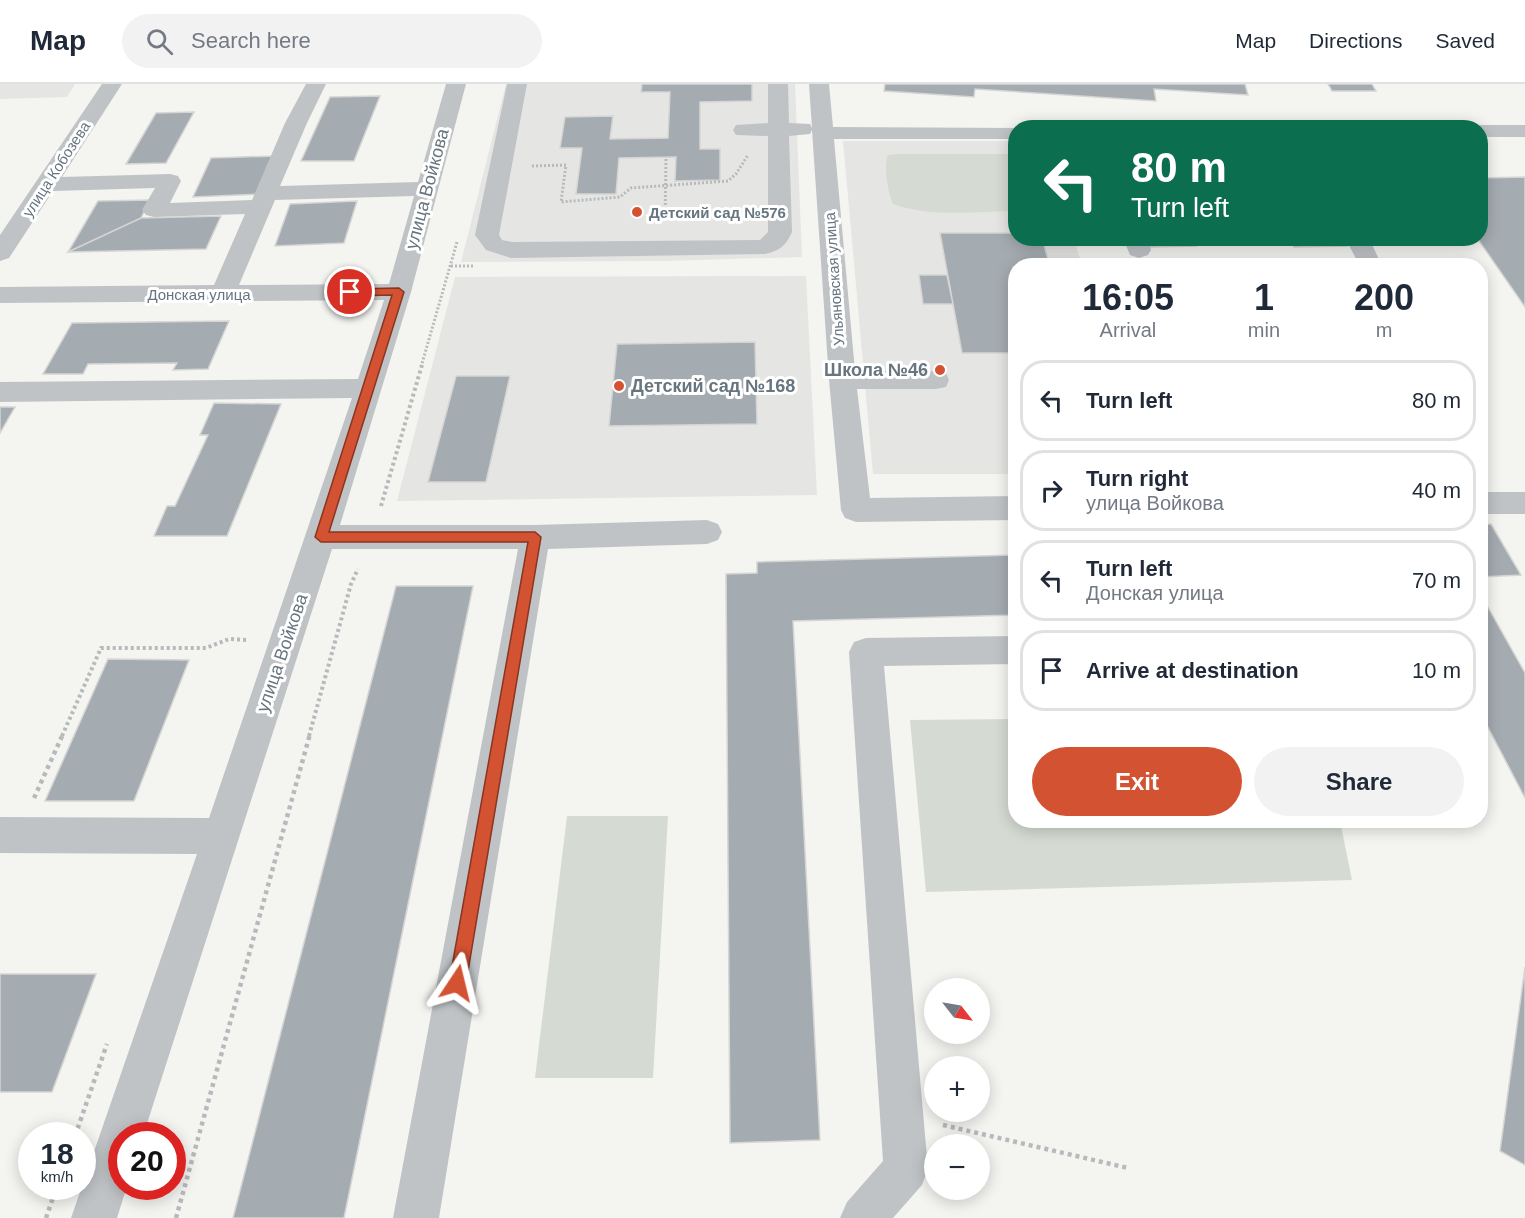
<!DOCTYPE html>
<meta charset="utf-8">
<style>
:root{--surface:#fff;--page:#f2f2f3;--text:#1f2937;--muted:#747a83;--line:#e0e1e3;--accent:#d35232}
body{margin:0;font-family:Helvetica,sans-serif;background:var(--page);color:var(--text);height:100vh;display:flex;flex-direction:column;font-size:22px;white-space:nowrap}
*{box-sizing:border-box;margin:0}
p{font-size:20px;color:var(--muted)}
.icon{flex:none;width:33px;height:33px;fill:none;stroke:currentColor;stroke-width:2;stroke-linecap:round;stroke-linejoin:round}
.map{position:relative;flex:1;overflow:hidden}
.details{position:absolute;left:1008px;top:174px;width:480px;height:570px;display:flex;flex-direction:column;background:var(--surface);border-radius:24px;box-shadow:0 3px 15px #0003}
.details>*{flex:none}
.banner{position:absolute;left:1008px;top:36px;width:480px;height:126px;border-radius:24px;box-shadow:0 3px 15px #0003;background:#0b6e4f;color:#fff;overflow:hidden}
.needle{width:39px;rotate:121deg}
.tools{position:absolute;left:924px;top:894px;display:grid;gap:12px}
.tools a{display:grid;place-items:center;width:66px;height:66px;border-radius:50%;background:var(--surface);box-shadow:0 3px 15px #0003;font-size:30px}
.speed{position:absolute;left:18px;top:1038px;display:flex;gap:12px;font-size:30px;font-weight:700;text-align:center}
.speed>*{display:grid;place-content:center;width:78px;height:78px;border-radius:50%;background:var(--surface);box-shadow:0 3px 15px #0003;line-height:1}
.speed small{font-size:15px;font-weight:400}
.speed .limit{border:9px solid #d22;background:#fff;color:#111}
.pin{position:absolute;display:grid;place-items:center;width:51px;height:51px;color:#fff;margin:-26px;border:3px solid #fff;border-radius:50%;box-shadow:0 2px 6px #0007}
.me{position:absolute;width:66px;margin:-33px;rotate:10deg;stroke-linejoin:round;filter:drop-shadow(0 0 4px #0008)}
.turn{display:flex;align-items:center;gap:21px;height:126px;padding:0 24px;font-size:27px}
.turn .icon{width:78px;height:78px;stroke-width:2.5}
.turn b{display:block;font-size:42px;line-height:51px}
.eta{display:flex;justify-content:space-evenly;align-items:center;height:102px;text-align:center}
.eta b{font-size:36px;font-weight:700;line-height:42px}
.button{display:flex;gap:12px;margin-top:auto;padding:12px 24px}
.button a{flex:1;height:69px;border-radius:36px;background:var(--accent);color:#fff;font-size:24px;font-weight:700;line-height:69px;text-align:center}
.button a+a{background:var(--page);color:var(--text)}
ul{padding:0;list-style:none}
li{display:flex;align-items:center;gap:18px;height:81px;margin:0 12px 9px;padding:0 12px;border:3px solid var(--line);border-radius:24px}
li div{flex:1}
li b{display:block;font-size:22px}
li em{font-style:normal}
header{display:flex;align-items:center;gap:36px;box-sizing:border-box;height:84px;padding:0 30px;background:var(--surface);border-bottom:2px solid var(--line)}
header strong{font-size:28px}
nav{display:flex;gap:33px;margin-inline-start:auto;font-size:21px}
.search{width:420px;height:54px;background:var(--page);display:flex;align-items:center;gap:15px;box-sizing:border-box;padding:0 21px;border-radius:33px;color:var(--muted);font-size:22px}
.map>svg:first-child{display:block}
</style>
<header>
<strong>Map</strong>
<div class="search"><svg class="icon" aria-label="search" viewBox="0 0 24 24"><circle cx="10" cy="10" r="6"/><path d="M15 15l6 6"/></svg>Search here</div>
<nav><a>Map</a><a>Directions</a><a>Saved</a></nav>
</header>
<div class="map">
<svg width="1525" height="1134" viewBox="0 0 1525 1134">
<rect width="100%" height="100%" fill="#f4f4f1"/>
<!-- built -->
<path fill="#e5e5e4" d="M0 0H75L67 13 0 15Z
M506 0H795L802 173 665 177 461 178Z
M843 57H1015L1016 154 1074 155 1082 181 1016 182 1015 390H873Z
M806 192 817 411 397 417 455 193Z"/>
<!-- green -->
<path fill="#d5dbd2" d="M897 70H1015V127C976 127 931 134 893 120 888 108 883 83 888 71Z
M1015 635 1016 736 1340 737 1352 796 926 808 910 636Z
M567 732H668L653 994H535Z"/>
<!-- building -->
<path fill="#a5acb1" stroke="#d5d5d3" stroke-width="1.5" d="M642 0H752V17L700 18V65H720V96L675 97 676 73 619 74 616 110H576L582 64H560L565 33 613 32 610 55 668 54 670 8H641Z
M885 0H1245L1248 11 1154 5 1156 17 975 5 974 13 884 7Z
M1328 0H1372L1376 7H1332Z
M380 12 354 77H301L330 13Z
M194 28 166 79 126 80 156 29Z
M275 72 260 110 193 113 211 74Z
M1525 93V223L1477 154H1480V94Z
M150 116 141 134 68 168 98 117Z
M357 117 344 159 275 162 290 120Z
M221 132 206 165 68 168 141 134Z
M940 149H1016V154H1042L1050 182 1013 183 1016 191V269H962Z
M1142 154H1192L1196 162 1146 163Z
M1290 154H1343L1347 162 1294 163Z
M919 191H947L953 220H923Z
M229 237 208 285 173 286 177 279 88 280 83 290H43L72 239Z
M755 258 757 340 609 342 617 260Z
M456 292H510L486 398H428Z
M214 319 281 320 227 452H154L167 422H175L208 351H200Z
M0 323H15L0 349Z
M1491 440 1521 491 1480 493V441Z
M1016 471V531L793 537 820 1056 730 1059 726 490 757 489V478Z
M396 502H473L344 1134H233Z
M1480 509 1525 589V714L1480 628Z
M108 575 189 576 134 717H45Z
M1525 883V1081L1500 1067Z
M0 890H96L52 1008H0Z"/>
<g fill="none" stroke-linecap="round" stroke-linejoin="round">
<!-- path-far2 -->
<path stroke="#b7babc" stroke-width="3" stroke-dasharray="2 2" stroke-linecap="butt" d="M532 82 566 81 561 118 620 113 631 104 728 97 736 90 748 71
M665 137 666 73
M451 182H474
M421 283 457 158"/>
<!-- path-far1 -->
<path stroke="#b7babc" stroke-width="4" stroke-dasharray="3 3" stroke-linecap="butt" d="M381 422 422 281
M62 652 101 564H206L229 555 248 556
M309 652 351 500 358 485"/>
<!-- path -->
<path stroke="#b7babc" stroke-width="4.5" stroke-dasharray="4 4" stroke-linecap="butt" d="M34 714 63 650
M943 1041 1128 1084
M75 1052 107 960
M46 1134 57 1102
M176 1134 310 650"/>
<!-- minor -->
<path fill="#c0c3c6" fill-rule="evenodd" d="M102 0H122L62 93 170 90 178 92 181 97 170 119 252 116 285 39 306 0H326L307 39 280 102 418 98 446 0H466L411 208 340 441H535L707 436 718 440 722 448 718 456 707 460 548 465 439 1134H393L518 465H332L143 1052H122V1102H127L117 1134H71L197 770 0 769V733L209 734 352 314 0 318V298L358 295 384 216 0 219V203L214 201 245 130 154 133 146 131 142 126 155 104 53 107 9 174 0 177V151ZM414 112 389 200 239 201 275 116Z
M507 0H527L499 151 502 156 512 158 760 156 768 148V52L736 51 733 46 736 41 768 39V0H788L789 39 810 40 812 44 809 0H829L833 43 1020 44H1016V55H834L855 287H936L946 289 949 296 946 303 936 305H857L870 414 1016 412V436L856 438 845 434 841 426 829 296 812 46 810 50 789 52 792 148C786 162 779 167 765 170L511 174 486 166 475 151Z
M1480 41H1525V53H1480V44H1472Z
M1123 154H1147L1151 166 1148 171 1139 174 1130 171Z
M1345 154H1369L1382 182H1360Z
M1480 408H1525V430H1480Z
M1016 552V580L884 582 928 1085 922 1101 893 1134H840L847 1118 883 1077 849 568 854 558 866 554Z"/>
</g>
<!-- route -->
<path fill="#d35232" stroke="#893520" stroke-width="1.5" d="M399 204 404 208 329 448H535L541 453 466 899 463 905 457 907 451 905 449 899 528 458H321L315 453 392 211 350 212 345 208 350 205Z"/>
<!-- markers -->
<g fill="#d35232" stroke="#fff" stroke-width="2">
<circle cx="637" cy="128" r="6"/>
<circle cx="940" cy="286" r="6"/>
<circle cx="619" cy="302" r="6"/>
</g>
<g text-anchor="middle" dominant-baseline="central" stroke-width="6" stroke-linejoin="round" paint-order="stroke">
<!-- far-street labels -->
<g font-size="15" fill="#66757f" stroke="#fff">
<text transform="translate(56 85) rotate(-57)">улица Кобозева</text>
<text transform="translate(834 195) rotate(-94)">Ульяновская улица</text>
<text x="199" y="210">Донская улица</text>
</g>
<!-- far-poi labels -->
<g font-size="15" font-weight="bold" fill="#66757f" stroke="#fff" text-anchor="start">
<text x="649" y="128">Детский сад №576</text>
</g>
<!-- street labels -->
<g font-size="18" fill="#66757f" stroke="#fff">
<text transform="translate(427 105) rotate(-75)">улица Войкова</text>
<text transform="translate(282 569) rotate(-71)">улица Войкова</text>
</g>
<!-- poi labels -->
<g font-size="18" font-weight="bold" fill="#66757f" stroke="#fff" text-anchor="end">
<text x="928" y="286">Школа №46</text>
<text x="631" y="302" text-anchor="start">Детский сад №168</text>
</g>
</g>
</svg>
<div class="tools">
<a><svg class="needle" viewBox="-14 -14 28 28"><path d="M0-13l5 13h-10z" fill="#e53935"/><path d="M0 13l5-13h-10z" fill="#747a83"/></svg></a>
<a>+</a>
<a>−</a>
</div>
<div class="speed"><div>18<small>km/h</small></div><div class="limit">20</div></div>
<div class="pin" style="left:350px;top:208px;background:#d93025"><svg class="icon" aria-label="arrive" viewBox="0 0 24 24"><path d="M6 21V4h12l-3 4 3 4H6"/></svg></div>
<svg class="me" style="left:457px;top:899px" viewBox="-20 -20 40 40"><path d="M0-17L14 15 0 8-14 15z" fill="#d35232" stroke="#fff" stroke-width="4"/></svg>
<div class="banner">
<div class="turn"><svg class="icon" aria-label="left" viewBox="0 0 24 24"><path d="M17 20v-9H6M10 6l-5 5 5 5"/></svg><div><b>80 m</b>Turn left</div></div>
</div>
<section class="details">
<div class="eta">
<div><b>16:05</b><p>Arrival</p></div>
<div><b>1</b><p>min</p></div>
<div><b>200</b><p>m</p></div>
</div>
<ul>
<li><svg class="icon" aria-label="left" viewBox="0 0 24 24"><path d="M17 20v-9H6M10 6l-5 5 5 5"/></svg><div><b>Turn left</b></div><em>80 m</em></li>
<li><svg class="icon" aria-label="right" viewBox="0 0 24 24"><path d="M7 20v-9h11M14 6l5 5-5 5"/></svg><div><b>Turn right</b><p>улица Войкова</p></div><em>40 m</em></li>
<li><svg class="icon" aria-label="left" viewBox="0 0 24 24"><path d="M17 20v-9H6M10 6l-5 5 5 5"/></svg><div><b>Turn left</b><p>Донская улица</p></div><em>70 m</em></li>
<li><svg class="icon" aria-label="arrive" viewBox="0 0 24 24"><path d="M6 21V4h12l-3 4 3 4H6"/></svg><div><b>Arrive at destination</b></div><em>10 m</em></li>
</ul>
<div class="button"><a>Exit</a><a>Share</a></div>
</section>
</div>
